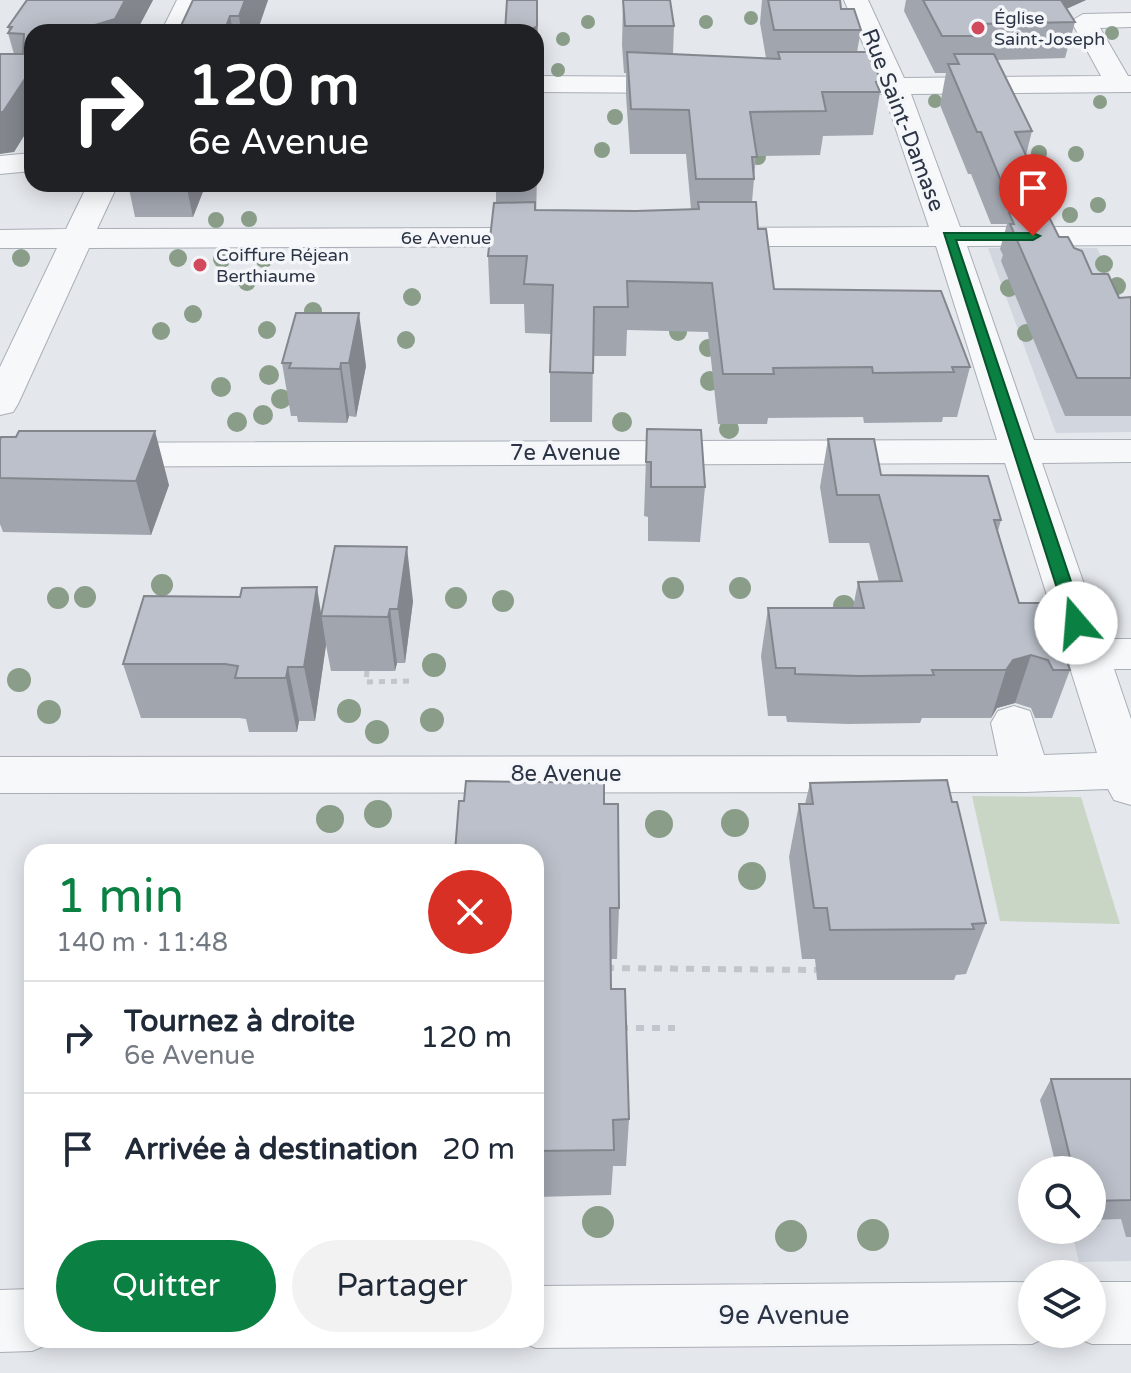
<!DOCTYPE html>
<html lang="fr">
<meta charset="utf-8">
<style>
:root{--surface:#fff;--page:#f2f2f3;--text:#1f2937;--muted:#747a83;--line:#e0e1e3;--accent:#0b8043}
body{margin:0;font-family:"Varela Round",sans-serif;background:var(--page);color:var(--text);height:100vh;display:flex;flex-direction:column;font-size:30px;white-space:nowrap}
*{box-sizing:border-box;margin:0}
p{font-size:26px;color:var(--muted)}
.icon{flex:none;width:44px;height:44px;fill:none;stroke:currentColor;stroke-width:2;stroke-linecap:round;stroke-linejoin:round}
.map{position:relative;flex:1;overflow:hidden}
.drawer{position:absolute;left:24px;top:844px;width:520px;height:504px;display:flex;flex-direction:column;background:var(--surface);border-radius:24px;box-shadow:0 4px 20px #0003}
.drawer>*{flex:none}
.guide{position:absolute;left:24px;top:24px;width:520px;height:168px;border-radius:24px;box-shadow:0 4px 20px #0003;background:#202124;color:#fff;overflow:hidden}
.controls{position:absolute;left:1018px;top:1156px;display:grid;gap:16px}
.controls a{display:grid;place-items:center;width:88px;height:88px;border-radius:50%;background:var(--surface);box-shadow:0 4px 20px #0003;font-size:40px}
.pin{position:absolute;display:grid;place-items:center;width:68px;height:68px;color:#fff;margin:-82px -34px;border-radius:50% 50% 50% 0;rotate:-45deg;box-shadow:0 0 8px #0007}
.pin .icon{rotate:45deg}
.me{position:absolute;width:88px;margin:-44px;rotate:342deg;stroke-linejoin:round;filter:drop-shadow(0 0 6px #0008)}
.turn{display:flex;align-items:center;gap:28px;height:168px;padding:0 32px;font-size:36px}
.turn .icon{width:104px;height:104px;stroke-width:2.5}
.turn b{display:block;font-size:56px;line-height:68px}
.round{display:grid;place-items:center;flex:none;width:84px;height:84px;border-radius:42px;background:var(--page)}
.summary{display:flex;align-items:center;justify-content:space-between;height:136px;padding:0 32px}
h1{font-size:48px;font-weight:600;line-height:60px;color:var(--accent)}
.button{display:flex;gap:16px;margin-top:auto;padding:16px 32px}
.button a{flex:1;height:92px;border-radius:48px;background:var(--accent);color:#fff;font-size:32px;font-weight:600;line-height:92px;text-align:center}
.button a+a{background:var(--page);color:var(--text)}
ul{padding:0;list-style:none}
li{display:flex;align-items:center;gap:24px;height:112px;padding:0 32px;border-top:2px solid var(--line)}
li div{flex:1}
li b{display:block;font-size:30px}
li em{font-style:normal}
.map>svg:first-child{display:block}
</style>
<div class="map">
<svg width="1131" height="1373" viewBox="0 0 1131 1373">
<rect width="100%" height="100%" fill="#e4e7ec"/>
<!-- built -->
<path fill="#d2d6de" d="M988 248H1097L1131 318V432L1056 433Z
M1131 1100V1261L1079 1262 1071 1230H1092V1170Z"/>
<!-- green -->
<path fill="#c9d6c5" d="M972 796 1081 797 1120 924 1000 921Z"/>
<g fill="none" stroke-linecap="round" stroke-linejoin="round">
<!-- minor casing -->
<g stroke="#a9aeb7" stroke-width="2">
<path id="minor" d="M177 0H201L187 32H161Z
M844 0H868L904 78 1101 76 1071 21 1083 14 1131 13V27L1100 28 1128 76H1131V92L911 94 960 227H1131V245L967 246 1034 440H1131V462L1042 463 1103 639H1131V669H1114L1131 719V805L1114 800 1108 789 1025 792 0 793V757L998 756 991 723 998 711 1014 706 1030 711 1044 755 1097 753 1005 463 0 467V443L997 440 936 246H709L698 244 693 237 698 230 709 228 929 227 884 94 860 92 856 86 860 80 878 78Z
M536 76 685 77 694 79 698 85 694 91 685 93 536 92Z
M32 153V171L0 174V156Z
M88 184H118L97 229 549 228 560 230 565 237 560 244 549 246 89 248 18 404 13 412 0 415V367L57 248H0V230L66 229Z
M1032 1282V1334H1054L1032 1344 536 1348 516 1340H536V1286Z
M1092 1282H1131V1344H1092L1070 1335 1092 1334Z
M32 1289V1340L54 1342 32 1351 0 1352V1290Z"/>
</g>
<!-- path-far1 -->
<path stroke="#c2c5cb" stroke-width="5" stroke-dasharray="6 6" stroke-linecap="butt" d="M367 671 366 682 412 681"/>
<!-- path -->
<path stroke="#c2c5cb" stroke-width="6" stroke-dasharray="8 8" stroke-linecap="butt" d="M606 968 816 970
M620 1028H675
M1092 1227 1104 1220"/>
<!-- minor -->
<use href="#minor" fill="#f7f8fa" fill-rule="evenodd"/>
</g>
<!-- trees -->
<g fill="#899d89">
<circle cx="751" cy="18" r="7"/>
<circle cx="588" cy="22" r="7"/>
<circle cx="706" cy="22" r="7"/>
<circle cx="1112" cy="33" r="7"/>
<circle cx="563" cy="39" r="7"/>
<circle cx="558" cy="70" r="7"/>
<circle cx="935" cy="101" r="7"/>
<circle cx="1100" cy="102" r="7"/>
<circle cx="615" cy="117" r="8"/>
<circle cx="602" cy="150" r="8"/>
<circle cx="1039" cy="153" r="8"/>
<circle cx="1076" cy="154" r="8"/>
<circle cx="758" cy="157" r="8"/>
<circle cx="1098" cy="205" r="8"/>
<circle cx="1070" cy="215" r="8"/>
<circle cx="249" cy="219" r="8"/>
<circle cx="216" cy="220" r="8"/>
<circle cx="21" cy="258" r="9"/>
<circle cx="178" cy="258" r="9"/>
<circle cx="222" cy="259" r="9"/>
<circle cx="264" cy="259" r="9"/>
<circle cx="1104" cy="264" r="9"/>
<circle cx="247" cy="282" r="9"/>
<circle cx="1117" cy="286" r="9"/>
<circle cx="1009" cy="288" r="9"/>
<circle cx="412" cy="297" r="9"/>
<circle cx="313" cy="311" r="9"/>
<circle cx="193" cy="314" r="9"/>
<circle cx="267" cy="330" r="9"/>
<circle cx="161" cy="331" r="9"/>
<circle cx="678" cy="332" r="9"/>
<circle cx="1026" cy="333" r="9"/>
<circle cx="406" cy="340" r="9"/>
<circle cx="708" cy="348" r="9"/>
<circle cx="269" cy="375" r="10"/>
<circle cx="710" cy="381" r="10"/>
<circle cx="221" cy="387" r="10"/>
<circle cx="281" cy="399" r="10"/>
<circle cx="263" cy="415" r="10"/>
<circle cx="237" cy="422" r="10"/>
<circle cx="622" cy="422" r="10"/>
<circle cx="729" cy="429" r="10"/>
<circle cx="162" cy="585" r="11"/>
<circle cx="673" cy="588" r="11"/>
<circle cx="740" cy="588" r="11"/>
<circle cx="85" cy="597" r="11"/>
<circle cx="58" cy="598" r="11"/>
<circle cx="456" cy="598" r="11"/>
<circle cx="503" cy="601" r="11"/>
<circle cx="844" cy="606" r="11"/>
<circle cx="434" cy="665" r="12"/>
<circle cx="19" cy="680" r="12"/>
<circle cx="349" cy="711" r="12"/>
<circle cx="49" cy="712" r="12"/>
<circle cx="432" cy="720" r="12"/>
<circle cx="377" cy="732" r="12"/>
<circle cx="378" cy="814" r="14"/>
<circle cx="330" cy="819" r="14"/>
<circle cx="735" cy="823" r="14"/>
<circle cx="659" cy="824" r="14"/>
<circle cx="752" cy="876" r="14"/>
<circle cx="598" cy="1222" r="16"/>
<circle cx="873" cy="1235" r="16"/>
<circle cx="791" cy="1236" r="16"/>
</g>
<!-- wall -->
<path fill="#a1a5ae" d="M153 0 136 32H32V123L14 152V54L8 33 9 31 8 27Z
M193 0H268L257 32H178Z
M537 0 536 210 636 211 691 209 686 154H630L626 95V73H624L622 45 623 0 674 26 673 54 766 58 760 23 762 0H840L841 9 861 30 857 52 880 92 873 135 823 136 820 155 756 156 752 202 774 289 970 367 957 417H943L942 422 864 423 863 417 768 418 767 424H718L708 332 627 330 626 356H593L592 422H550V372L551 334 525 333 524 304H490L488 256 496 203V184H536Z
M906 0H1086L1066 9 1075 22 1065 58 997 60 1032 131 1026 155 1038 181 1030 213 1074 248 1092 274 1119 298 1131 297V416H1065L1001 261 1003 255 1000 249 1007 224H991L971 174H968L940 105 946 73H935L904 11Z
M128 184H206L193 217H135Z
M296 313 366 366 356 417 349 416 347 423 298 422 297 416H291L282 363Z
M647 429 705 487 700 542 648 541V517L644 516Z
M828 439 881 475 1001 520 998 531 1019 603 1070 670 1052 718H1035L1031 708 1015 703 997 708 991 718H922L920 723 848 724 787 722 786 716H768L761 656 768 608H853L858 582H879L869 543H829L820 487Z
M0 440 169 485 151 535 3 532 0 524Z
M413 601 405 663H397L395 671H331L326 645 315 721H299L297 732H249L246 719 239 718H141L123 664 322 614Z
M810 783 986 923 966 974 956 975 954 980H817L815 959H802L789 857 799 804H805Z
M464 801 604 804 619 908 617 959H611V989L629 1119 626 1166H613L611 1195 536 1197V852Z
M1051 1079H1131V1237H1126L1121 1219 1092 1220V1170H1057L1040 1100Z"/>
<!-- shaded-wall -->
<path fill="#83868d" d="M125 0H153L136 32H86L85 28Z
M245 0H268L257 32H241L239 16Z
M537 0 538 44 536 225V32H532Z
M1047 0H1086L1042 20Z
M230 16 233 32H224Z
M32 68V123L14 152 0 154V112Z
M186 184H206L193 217Z
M359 313 366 366 356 417 349 363Z
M341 363 349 416 347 423 340 369Z
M155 431 169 485 151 535 136 481Z
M407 547 413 601 405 663 398 609Z
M317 587 326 645 315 721 304 667Z
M390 609 397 663 395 671 388 617Z
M1031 655 1015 703 997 708 991 718 1006 670 1013 660Z
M288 667 299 721 297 732 286 678Z"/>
<!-- building -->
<path fill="#bbc0ca" stroke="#83868d" stroke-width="2" d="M27 0H125L115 19 85 28H59L56 32H32V68L3 112H0V54H23L24 34 8 33 12 27H8Z
M193 0H245L239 16H230L224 32H178Z
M507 0H537V26L532 29V32H505Z
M623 0H670L674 26H625Z
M768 0H840L841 9H854L861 30H774Z
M923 0H1061L1075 22 976 24 982 36H942Z
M536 47 537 48 536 111Z
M627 52 780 59 778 52H867L881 80 876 82 880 92H822L826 111 750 112 757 157H752L754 179H696L689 110 631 109Z
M954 54H994L1032 131 1015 132 1038 181H1001L981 132H977L948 64H959Z
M535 202V210L636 211 699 209 698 202H756L758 229H766L774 289 941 291 970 367H952L954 372 873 373 872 367 773 368 774 374H723L712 283 627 281 628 307H594L593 373 550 372 553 285 524 284 527 256H488L494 203Z
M1009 213H1047L1059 237H1068L1074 248 1082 251 1092 274H1108L1119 298 1131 297V378H1077L1010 224H1014Z
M296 313H359L349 363H341L340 369 289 368 291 363H282Z
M647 429 701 430 705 487H651V462H646Z
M19 431H155L136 481 0 478V440L1 437H16Z
M828 439H874L881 475 988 476 1001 520H994L1019 603H1048L1070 670H1053L1048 660 1031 655 1013 660 1006 670H932L934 675 859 676 795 674V668H776L768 608H864L858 582 902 581 879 495H837Z
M335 546 407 547 398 609H390L388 617 321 616Z
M317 587 304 667H288L286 678H235L238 666 225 664H123L144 596 240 597 242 588Z
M947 780 952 802H957L986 923 972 924 974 929 830 930 827 908H814L805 848 799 804H813L810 783Z
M466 781 604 783V804H618L619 908H610L611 989H625L629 1119 613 1120 614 1150 536 1151V852H455L459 801H464Z
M1051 1079H1131V1200L1092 1201V1170H1073Z"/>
<!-- route -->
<path fill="#0b8043" stroke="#07532c" stroke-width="2" d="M944 233H1033L1040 236 1033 240H956L1085 623 1083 628 1076 630 1068 623Z"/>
<!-- markers -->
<g fill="#d1495b" stroke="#f4f6f9" stroke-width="3">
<circle cx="978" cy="28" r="8"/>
<circle cx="200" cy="265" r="8"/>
</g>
<g text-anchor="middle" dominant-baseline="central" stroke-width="7" stroke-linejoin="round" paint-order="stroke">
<!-- far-poi labels -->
<g font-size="18" fill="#2b3445" stroke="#f4f6f9" text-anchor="start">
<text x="994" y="18">Église<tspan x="994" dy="21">Saint-Joseph</tspan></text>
<text x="216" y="255">Coiffure Réjean<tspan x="216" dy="21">Berthiaume</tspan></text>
</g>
<!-- far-street labels -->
<g font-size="18" fill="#2b3445" stroke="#f4f6f9">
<text x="446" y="238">6e Avenue</text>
</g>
<!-- street labels -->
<g font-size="22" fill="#2b3445" stroke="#f4f6f9">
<text transform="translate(903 120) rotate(69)">Rue Saint-Damase</text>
<text x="565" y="453">7e Avenue</text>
<text x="566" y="774">8e Avenue</text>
</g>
<!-- near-street labels -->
<g font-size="26" fill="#2b3445" stroke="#f4f6f9">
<text x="784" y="1315">9e Avenue</text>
</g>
</g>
</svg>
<div class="controls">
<a><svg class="icon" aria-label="search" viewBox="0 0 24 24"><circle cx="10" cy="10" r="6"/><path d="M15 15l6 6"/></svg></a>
<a><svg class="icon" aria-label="layers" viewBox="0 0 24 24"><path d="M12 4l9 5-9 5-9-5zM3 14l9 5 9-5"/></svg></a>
</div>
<div class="pin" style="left:1033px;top:236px;background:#d93025"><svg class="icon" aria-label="arrive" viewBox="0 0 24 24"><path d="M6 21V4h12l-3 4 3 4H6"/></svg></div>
<svg class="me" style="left:1076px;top:623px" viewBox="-20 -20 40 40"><circle r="19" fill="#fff"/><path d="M0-13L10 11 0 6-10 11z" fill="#0b8043"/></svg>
<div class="guide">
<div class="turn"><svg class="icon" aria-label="right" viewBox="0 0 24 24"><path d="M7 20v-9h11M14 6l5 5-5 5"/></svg><div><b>120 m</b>6e Avenue</div></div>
</div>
<section class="drawer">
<div class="summary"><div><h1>1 min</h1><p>140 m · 11:48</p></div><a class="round" style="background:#d93025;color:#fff"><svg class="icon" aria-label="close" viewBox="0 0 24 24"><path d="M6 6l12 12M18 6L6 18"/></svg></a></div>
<ul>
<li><svg class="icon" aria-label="right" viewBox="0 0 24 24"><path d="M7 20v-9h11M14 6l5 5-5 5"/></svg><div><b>Tournez à droite</b><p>6e Avenue</p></div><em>120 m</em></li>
<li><svg class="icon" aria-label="arrive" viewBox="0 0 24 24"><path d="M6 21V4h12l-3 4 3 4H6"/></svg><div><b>Arrivée à destination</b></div><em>20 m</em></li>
</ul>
<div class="button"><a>Quitter</a><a>Partager</a></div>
</section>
</div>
